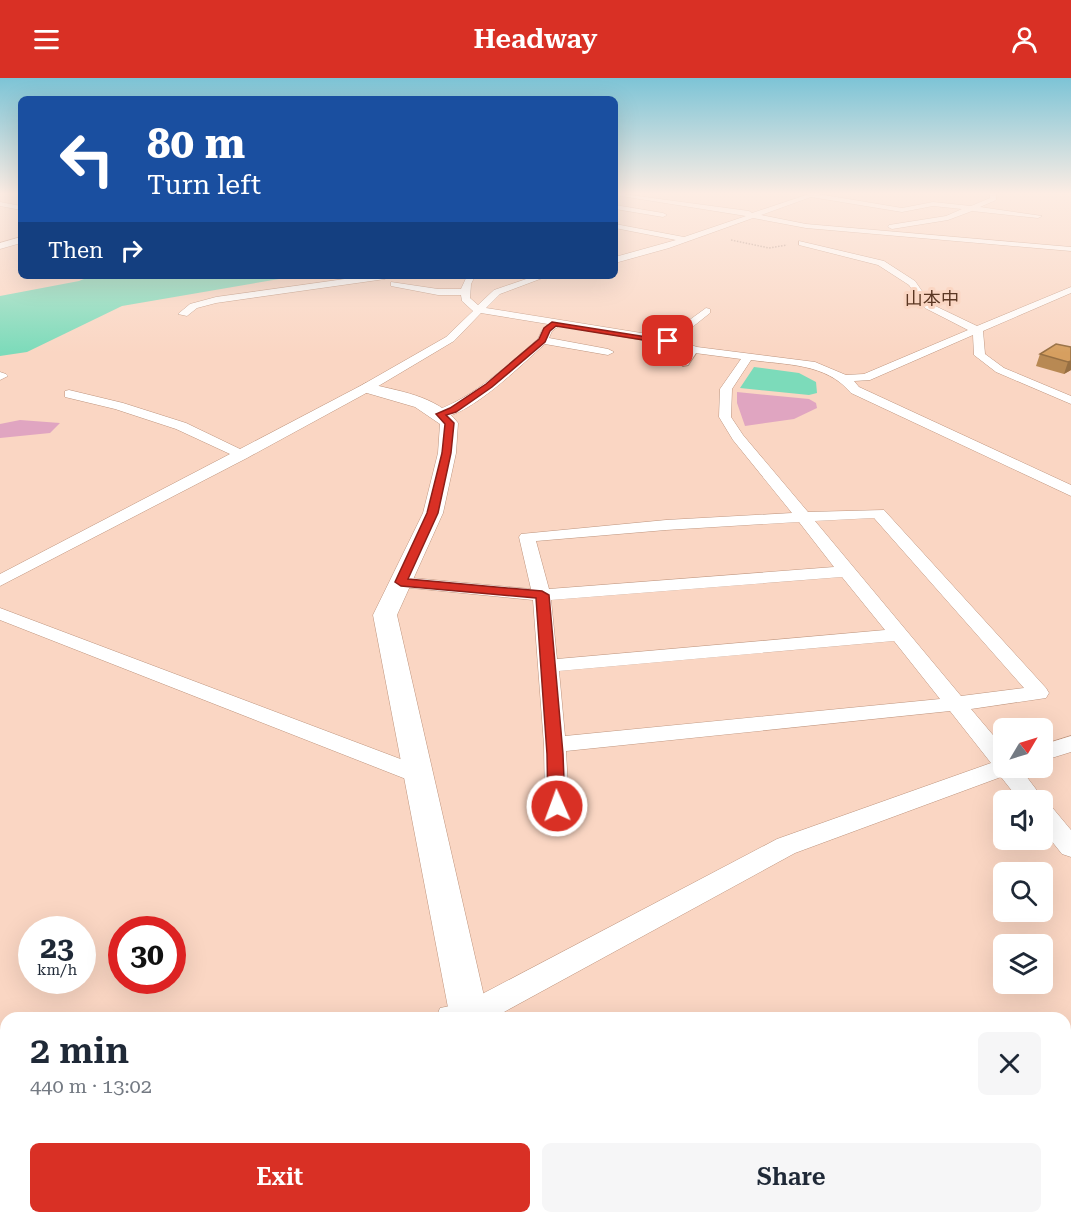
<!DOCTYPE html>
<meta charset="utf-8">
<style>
:root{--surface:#fff;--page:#f6f6f7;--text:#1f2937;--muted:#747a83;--accent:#d93025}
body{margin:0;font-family:"Roboto Serif","Noto Sans JP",serif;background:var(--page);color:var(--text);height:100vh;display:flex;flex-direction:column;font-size:22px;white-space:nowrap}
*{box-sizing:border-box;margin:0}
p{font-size:20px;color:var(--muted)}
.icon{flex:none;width:33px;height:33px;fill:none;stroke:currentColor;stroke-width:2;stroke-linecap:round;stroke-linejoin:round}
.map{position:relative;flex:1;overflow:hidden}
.side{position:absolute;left:0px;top:934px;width:1071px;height:212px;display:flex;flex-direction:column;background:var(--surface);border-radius:18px 18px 0 0;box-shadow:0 6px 24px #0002}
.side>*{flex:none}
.hud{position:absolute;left:18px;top:18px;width:600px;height:183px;border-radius:9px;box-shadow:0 6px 24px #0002;background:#1a4fa0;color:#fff;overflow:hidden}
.needle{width:39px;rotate:52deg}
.buttons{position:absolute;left:993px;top:640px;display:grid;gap:12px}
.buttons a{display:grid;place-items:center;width:60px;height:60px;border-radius:9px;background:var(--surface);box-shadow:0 6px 24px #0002;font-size:30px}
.speed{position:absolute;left:18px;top:838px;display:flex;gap:12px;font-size:30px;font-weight:700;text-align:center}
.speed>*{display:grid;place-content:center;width:78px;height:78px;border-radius:50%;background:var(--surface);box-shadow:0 6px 24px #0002;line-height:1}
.speed small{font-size:15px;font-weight:400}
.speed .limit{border:9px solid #d22;background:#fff;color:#111}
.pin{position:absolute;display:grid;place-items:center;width:51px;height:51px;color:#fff;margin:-26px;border-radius:12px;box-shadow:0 3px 9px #0006}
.me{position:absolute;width:66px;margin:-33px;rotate:358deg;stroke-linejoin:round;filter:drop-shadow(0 0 4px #0008)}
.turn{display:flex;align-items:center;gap:21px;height:126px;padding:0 30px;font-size:27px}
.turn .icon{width:78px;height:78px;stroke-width:2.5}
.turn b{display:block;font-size:42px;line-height:51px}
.then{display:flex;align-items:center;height:57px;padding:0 30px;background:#0003;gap:12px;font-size:22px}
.round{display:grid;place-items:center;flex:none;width:63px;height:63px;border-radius:9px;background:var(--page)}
.summary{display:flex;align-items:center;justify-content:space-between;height:102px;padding:0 30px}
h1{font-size:36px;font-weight:600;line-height:45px}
.primary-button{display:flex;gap:12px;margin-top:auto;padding:12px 30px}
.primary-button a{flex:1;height:69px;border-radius:9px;background:var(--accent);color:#fff;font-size:24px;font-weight:600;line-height:69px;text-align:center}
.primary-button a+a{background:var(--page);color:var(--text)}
header{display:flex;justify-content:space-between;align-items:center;height:78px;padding:0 30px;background:var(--accent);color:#fff;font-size:27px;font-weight:600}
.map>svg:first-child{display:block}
</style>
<header><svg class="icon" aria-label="menu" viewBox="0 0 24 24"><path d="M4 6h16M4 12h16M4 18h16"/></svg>Headway<svg class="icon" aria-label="person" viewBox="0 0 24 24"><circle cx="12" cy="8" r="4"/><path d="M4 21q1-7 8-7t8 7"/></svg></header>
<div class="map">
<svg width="1071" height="1145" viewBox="0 0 1071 1145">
<rect width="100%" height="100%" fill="#fad6c3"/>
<!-- green -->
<path fill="#e0a5c1" d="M737 314 809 321 816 325 817 330 794 341 745 348 737 325Z
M20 342 60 345 50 355 0 360V346Z"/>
<!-- water -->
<path fill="#7cdbba" d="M91 198H297L122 228 27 274 0 278V218L79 203Z
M754 289 799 295 816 304 817 315 809 317 740 310Z"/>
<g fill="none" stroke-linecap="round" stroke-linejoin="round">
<!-- service casing -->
<g stroke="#be947d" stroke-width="2">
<path id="service" d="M695 270 698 272 688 287 683 288 682 287 693 271Z"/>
</g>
<!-- minor casing -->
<g stroke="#be947d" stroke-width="1">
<path id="minor" d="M615 115 749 133 752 135 812 115 902 130 933 124 971 128 990 120V115H996V122L980 129 1042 138 1038 140 972 133 948 142 892 151 888 149 889 147 946 138 962 131 933 128 902 134 811 119 761 137 806 146 1071 169V173L806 150 753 140 669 170 615 185V179L676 162 615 150V146L684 159 746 138 615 117Z
M0 124 21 128V132L0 128Z
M615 127 663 135 667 137 663 139 615 131Z
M799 163 884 183 915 203 931 226 977 248 1071 209V215L983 253 985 276 1004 290 1071 318V326L996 294 974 277 973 257 870 302 854 303 859 309 1071 407V418L851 315C826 285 786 287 751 282L732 311 731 339 743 357 808 434 884 432 1046 610 1049 615 1046 620 971 631 1004 670V690H1020L1045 723 1043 726 1051 728 1071 752V779L1062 776 1042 751V723H1020L1001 699 795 775 493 940H436L440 930 465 925 777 761 991 685 950 633 566 673 569 728 565 734 557 737 549 734 545 728 544 667 533 522 401 509 395 508 392 504 395 500 401 499 531 511 519 459 521 456 666 442 792 435 733 362 719 339 720 311 741 281 695 275 666 266 559 248 552 253 549 260 608 271 614 274 608 277 545 266C524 284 464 345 435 339L434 336 435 333C476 318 506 288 538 261L542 252 548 246 481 235 454 263 370 313 247 380 0 508V496L230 376 176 351 115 331 65 319V313L69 312 123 325 186 345 240 371 362 307 446 259 473 233 462 223 461 217H438L391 208V204L438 211H461L467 198H475L471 206 470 220 478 227 494 212 535 198H548L500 216 486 230 666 259 706 230 710 231V235L676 262 697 269 815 284 846 297 864 296 968 252 925 230 909 207 878 187 799 167ZM874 440 1024 610 961 618 815 443ZM799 444 834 489 549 511 536 463 666 452ZM842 499 885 552 557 581 551 522ZM894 563 940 621 565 658 559 593Z
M366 198H389L385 201 216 225 197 230 187 238 178 236 190 226 216 219Z
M0 294 6 296 8 298 0 302Z
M0 530 427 691 431 697 427 703 419 705 411 703 0 542Z
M1071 658V674L1042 683V667Z
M6 1079V1115L0 1117V1081Z"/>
</g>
<!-- tertiary casing -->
<g stroke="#be947d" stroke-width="1">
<path id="tertiary" d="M21 159V165L0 171V165Z
M366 305C397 313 437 317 458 345L456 375 443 435 397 537 489 940H450L373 537 423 435 438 375 440 346 415 329 360 313 358 310Z
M489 1140H535L536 1145H490Z"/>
</g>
<!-- path -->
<path stroke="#b59889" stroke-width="1.5" stroke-dasharray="1.5 1.5" stroke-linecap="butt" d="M731 162 769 170 787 167"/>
<!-- service -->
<use href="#service" fill="#fff" fill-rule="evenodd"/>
<!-- minor -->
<use href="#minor" fill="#fff" fill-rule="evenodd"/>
<!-- tertiary -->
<use href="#tertiary" fill="#fff" fill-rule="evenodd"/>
</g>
<!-- wall -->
<path fill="#b88953" d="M1071 269V292L1064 296 1036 288 1040 276Z"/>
<!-- shaded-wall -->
<path fill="#966f43" d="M1071 283V292L1064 296 1068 284Z"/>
<!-- building -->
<path fill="#d69f60" stroke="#966f43" stroke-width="1.5" d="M1056 266 1071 269V283L1068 284 1040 276Z"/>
<!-- sky -->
<linearGradient id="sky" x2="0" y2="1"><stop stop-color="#7dc4d6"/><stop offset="0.42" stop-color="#fdede4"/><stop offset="1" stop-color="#fdede4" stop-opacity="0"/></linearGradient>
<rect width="1071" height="275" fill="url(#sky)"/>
<!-- route -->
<path fill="#d93025" stroke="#8d1f18" stroke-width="1.5" d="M552 244 672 263 668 266 556 248 550 253 545 264 492 309 456 334 446 337 454 345 451 375 438 435 408 501 542 513 549 517 563 676 565 728 563 733 557 735 551 733 548 728 547 676 536 520 401 508 395 504 427 435 442 375 445 346 436 336 450 330 486 306 539 261 544 250Z"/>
<g text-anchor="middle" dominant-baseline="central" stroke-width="6" stroke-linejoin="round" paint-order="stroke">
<!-- far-neighbourhood labels -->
<g font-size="18" fill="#5b3723" stroke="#fad6c3">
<text x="932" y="220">山本中</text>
</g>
</g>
</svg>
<div class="buttons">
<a><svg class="needle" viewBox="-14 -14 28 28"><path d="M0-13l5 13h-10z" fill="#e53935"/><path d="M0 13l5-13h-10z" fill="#747a83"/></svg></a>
<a><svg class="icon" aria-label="sound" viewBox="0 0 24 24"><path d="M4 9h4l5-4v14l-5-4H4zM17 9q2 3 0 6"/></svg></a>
<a><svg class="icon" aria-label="search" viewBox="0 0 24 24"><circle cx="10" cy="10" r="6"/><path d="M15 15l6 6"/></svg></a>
<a><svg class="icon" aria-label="layers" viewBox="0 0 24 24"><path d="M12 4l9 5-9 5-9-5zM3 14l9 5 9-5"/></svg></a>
</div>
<div class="speed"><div>23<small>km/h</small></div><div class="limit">30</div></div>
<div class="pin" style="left:668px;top:263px;background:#d93025"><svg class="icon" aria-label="arrive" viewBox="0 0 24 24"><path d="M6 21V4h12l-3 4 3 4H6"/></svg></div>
<svg class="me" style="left:557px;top:728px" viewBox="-20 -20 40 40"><circle r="17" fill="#d93025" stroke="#fff" stroke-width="3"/><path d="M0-11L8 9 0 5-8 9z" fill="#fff"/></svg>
<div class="hud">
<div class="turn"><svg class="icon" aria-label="left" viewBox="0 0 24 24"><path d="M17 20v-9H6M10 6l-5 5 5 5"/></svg><div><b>80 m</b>Turn left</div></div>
<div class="then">Then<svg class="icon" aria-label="right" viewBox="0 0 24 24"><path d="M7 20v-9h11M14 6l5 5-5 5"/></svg></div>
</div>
<section class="side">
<div class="summary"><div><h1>2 min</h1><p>440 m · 13:02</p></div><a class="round"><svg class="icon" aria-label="close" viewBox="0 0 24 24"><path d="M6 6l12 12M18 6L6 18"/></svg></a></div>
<div class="primary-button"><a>Exit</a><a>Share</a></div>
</section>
</div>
